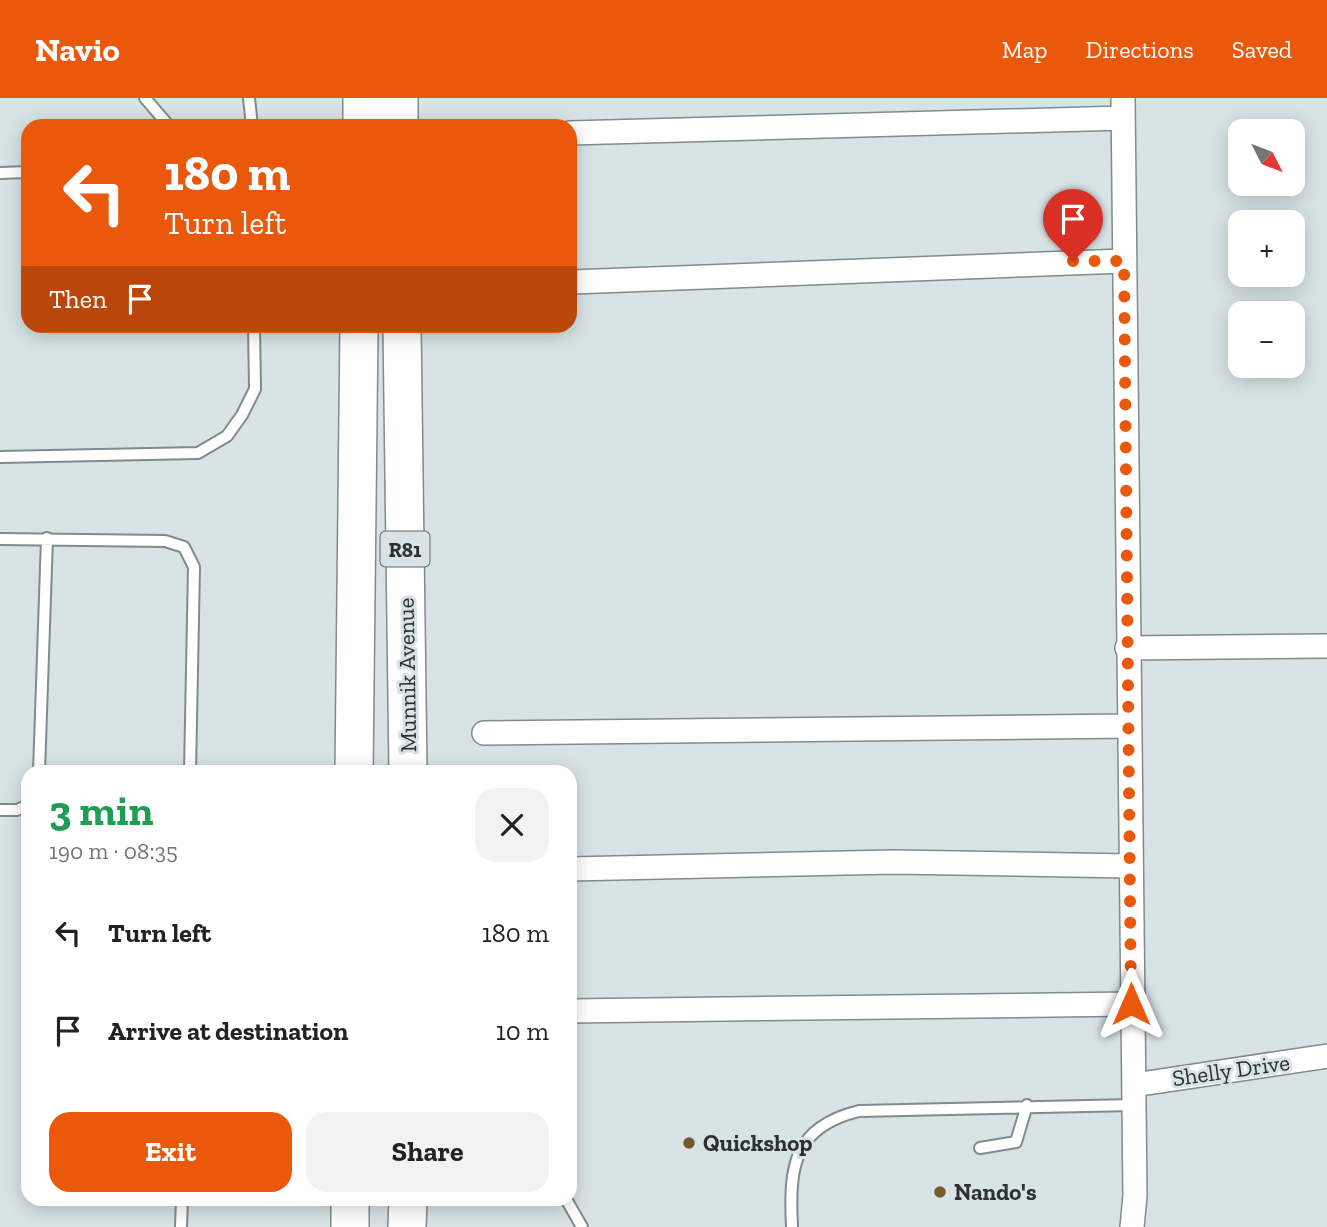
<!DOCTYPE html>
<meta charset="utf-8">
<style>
:root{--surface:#fff;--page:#f2f2f2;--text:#222;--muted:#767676;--accent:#ea580c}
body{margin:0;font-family:"Zilla Slab",serif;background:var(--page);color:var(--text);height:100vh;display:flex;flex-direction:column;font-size:26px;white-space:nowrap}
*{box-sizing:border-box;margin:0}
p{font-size:23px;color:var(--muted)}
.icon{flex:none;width:38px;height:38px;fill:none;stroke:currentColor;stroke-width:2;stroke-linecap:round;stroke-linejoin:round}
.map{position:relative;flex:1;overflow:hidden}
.side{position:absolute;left:21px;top:667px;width:556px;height:441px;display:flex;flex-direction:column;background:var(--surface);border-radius:21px;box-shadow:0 4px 18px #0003}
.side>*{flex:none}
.banner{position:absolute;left:21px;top:21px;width:556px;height:214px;border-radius:21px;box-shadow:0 4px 18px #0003;background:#ea580c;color:#fff;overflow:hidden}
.needle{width:46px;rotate:132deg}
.controls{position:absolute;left:1228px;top:21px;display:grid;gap:14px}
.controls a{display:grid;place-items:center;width:77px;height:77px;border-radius:14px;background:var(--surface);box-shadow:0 4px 18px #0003;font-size:35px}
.pin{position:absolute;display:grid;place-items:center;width:60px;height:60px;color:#fff;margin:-72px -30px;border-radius:50% 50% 50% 0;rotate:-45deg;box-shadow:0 0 7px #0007}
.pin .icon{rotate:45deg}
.me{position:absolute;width:77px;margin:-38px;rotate:0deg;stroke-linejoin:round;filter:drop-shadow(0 0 5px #0008)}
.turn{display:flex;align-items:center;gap:24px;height:147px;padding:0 28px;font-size:32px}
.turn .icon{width:91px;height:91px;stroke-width:2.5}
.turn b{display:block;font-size:49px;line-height:60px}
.then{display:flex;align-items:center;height:66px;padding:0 28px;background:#0003;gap:14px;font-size:26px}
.round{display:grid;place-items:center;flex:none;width:74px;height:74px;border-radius:21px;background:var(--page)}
.head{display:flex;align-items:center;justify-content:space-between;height:119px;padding:0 28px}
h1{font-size:42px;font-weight:700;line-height:52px;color:#1e9e55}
.button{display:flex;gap:14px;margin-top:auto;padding:14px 28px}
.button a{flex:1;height:80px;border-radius:21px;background:var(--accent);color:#fff;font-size:28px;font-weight:700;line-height:80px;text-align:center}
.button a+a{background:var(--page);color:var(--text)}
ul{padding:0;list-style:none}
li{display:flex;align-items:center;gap:21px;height:98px;padding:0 28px}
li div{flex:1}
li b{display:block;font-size:26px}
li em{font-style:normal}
header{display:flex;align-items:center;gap:42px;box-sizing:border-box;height:98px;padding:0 35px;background:var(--accent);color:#fff}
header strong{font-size:33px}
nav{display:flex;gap:38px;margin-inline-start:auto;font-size:24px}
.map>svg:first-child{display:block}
</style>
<header>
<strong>Navio</strong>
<nav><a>Map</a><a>Directions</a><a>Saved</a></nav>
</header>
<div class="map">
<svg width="1327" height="1129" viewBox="0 0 1327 1129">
<rect width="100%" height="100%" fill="#d7e3e5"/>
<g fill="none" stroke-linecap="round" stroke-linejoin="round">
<!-- lane casing -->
<g stroke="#808b8d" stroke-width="14">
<path id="lane" d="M145 0 169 28
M249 0 252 28
M0 75 28 74
M0 359 198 355 227 338 242 317 255 291 254 228
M0 441 165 443 184 449 194 469 190 674
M39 674 47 440
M0 712H17L28 707
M980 1050 1016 1044 1027 1007
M566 1101 582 1129
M181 1129 182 1101
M792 1129C789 1069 793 1029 859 1013L1134 1007"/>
</g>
<!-- street casing -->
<g stroke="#808b8d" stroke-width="26">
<path id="street" d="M1123 0 1135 1098 1132 1129
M570 35 1123 20
M572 184 1124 163
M1127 550 1327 548
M484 635 1128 628
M570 771 894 764 1130 768
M570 913 1131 906
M1134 987 1327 958"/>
</g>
<!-- primary casing -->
<g stroke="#808b8d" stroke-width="40">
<path id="primary" d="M399 0V28
M362 28V0
M402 228 408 674
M354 674 359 228
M350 1129V1101
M407 1129 408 1101"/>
</g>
<!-- lane -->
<use href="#lane" stroke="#fff" stroke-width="10"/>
<!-- street -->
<use href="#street" stroke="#fff" stroke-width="23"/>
<!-- primary -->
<use href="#primary" stroke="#fff" stroke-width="37"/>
</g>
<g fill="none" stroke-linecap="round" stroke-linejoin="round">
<!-- route -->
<path stroke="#ea580c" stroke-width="12" stroke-dasharray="0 21.6" d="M1073 163H1124L1131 906"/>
</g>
<!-- markers -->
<g fill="#74592b" stroke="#d7e3e5" stroke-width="2.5">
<circle cx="689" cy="1045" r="7"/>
<circle cx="940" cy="1094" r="7"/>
</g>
<g text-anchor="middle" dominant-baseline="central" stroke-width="6" stroke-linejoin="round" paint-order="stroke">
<!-- shield labels -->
<rect fill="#d7e3e5" stroke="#5f6667" stroke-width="2" x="380.5" y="433.5" width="49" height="35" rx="5"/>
<g font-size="21" font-weight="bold" fill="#2c3031">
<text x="405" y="451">R81</text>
</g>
<!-- street labels -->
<g font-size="23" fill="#2c3031" stroke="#d7e3e5">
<text transform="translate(407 577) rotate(-91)">Munnik Avenue</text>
<text transform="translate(1231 972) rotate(-8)">Shelly Drive</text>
</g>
<!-- poi labels -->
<g font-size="23" font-weight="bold" fill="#2c3031" stroke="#d7e3e5" text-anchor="start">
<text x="703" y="1045">Quickshop</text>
<text x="954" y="1094">Nando's</text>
</g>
</g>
</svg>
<div class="controls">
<a><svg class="needle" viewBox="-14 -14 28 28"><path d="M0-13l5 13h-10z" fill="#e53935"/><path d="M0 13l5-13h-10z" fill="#767676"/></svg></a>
<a>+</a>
<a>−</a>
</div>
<div class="pin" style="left:1073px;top:163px;background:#d93025"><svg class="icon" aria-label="arrive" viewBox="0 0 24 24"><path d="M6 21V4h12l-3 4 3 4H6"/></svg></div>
<svg class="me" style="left:1131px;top:906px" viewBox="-20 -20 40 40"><path d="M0-17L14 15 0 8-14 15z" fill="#ea580c" stroke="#fff" stroke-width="4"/></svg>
<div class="banner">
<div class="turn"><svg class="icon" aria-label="left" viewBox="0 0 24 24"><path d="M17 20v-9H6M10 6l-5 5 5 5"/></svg><div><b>180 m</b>Turn left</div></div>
<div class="then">Then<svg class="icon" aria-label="arrive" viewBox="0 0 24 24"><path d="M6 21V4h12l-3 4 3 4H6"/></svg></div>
</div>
<section class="side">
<div class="head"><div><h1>3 min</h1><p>190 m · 08:35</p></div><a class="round"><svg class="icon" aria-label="close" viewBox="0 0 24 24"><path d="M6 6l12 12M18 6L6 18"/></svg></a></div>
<ul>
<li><svg class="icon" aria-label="left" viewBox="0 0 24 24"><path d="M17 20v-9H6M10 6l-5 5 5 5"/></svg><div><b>Turn left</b></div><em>180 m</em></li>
<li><svg class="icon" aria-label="arrive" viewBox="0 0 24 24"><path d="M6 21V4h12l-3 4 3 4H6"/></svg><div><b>Arrive at destination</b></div><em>10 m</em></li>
</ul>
<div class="button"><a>Exit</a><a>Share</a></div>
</section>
</div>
